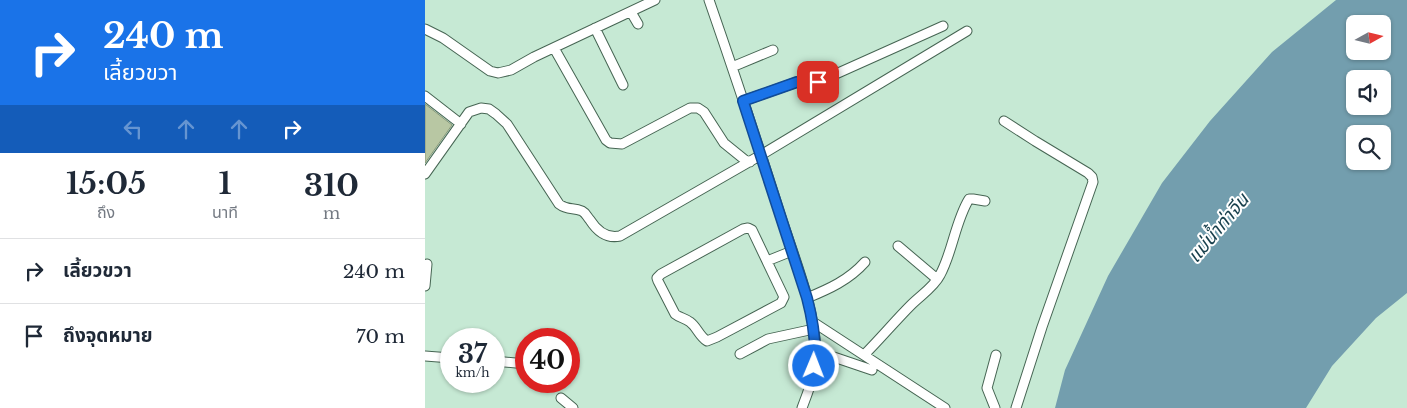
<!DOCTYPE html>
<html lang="th">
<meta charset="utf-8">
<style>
:root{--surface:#fff;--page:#f2f2f3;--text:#1f2937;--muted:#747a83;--line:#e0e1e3}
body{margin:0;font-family:"Libre Baskerville","Noto Sans Thai",serif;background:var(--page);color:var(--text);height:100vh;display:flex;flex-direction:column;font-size:19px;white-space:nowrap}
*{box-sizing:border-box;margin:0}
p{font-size:16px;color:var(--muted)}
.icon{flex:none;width:28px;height:28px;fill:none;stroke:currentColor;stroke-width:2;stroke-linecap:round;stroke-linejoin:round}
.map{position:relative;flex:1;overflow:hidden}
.details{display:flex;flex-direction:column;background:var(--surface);width:425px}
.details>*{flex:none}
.banner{background:#1a73e8;color:#fff;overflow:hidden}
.needle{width:32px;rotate:82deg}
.fabs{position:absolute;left:921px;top:15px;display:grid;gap:10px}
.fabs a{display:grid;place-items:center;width:45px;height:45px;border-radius:8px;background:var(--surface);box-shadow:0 1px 4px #0004;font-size:25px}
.speed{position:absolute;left:15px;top:328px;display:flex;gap:10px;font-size:25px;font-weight:700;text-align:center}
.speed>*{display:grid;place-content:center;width:65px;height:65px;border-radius:50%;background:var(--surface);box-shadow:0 1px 4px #0004;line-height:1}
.speed small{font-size:12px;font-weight:400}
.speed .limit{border:8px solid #d22;background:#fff;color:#111}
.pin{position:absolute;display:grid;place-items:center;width:42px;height:42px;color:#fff;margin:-21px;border-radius:10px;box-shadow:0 2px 8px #0006}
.me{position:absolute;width:55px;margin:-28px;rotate:1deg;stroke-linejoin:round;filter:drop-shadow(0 0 4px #0008)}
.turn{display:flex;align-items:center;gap:18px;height:105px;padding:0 20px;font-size:22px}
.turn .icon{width:65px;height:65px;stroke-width:2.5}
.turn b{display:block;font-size:35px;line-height:42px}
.lanes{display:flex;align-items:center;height:48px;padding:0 20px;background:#0003;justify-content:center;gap:25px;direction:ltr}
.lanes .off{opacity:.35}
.eta{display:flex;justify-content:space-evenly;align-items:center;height:85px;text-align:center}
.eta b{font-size:30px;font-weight:700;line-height:35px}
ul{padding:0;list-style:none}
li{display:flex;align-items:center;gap:15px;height:65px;padding:0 20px;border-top:1px solid var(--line)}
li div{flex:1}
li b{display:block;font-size:19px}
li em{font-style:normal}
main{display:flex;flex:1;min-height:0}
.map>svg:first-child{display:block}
</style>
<main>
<section class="details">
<div class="banner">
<div class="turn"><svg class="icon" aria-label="right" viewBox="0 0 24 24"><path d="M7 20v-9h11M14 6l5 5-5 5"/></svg><div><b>240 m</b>เลี้ยวขวา</div></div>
<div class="lanes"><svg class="icon off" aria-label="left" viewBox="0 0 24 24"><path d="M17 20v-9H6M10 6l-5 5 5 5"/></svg><svg class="icon off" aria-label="ahead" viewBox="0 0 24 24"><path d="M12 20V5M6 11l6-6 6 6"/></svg><svg class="icon off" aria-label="ahead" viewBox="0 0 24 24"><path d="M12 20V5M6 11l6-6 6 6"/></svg><svg class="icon" aria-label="right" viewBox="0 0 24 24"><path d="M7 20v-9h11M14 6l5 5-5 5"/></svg></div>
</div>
<div class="eta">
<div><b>15:05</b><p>ถึง</p></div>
<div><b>1</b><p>นาที</p></div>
<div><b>310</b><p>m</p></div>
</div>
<ul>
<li><svg class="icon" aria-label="right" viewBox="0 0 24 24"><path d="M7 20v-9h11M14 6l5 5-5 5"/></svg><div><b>เลี้ยวขวา</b></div><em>240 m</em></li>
<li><svg class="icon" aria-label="arrive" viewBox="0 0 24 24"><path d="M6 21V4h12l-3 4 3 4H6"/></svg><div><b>ถึงจุดหมาย</b></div><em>70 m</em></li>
</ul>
</section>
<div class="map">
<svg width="982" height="408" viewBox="0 0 982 408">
<rect width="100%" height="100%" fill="#c6e9d4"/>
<!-- water -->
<path fill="#739eae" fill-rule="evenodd" d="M911 0H982V293L951 318 907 366 881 408H630L640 370 683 276 737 183 785 121 847 52ZM930 24H958V51H930ZM930 79H958V106H930ZM930 134H958V161H930Z"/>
<!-- building -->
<path fill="#b8c7a3" stroke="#8b987a" d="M0 104 27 125 0 163Z"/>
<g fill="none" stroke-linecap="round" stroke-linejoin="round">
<!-- minor casing -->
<g stroke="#466553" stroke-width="11">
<path id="minor" d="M284 0C309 72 333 144 356 217 370 260 388 303 391 349 392 370 384 389 377 408
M206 12 213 24
M170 28 198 85
M0 29 18 38 65 71 73 73 86 70 109 57 230 0
M129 48 181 140 185 143 197 144 265 108H273L279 112 299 143 320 160 325 162
M307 67 348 50
M0 96 36 124
M318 101 372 82 385 84 393 82 518 26
M579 121 610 141 663 173 667 177 668 182 617 327 591 408
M0 174 44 112 56 108 64 109 71 114 82 124 134 204C143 211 148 207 157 211 161 213 162 217 165 220 172 231 181 239 195 236L336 155 542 31
M323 228 327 230 359 297 356 303 292 337 282 341C274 336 272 327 265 322 260 318 255 318 250 314L233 281 232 278 236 274 318 229Z
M473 246 512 279
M342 261 367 251
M0 286 2 264
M382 298C404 289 424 280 440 262
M388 322 520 408
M391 351 447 370
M315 354 343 339 389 329
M439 355C455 339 470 321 486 305 496 295 509 287 515 275 528 251 530 222 544 199H548L560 201
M0 356 26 358
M69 361 101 364
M136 398 148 408
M570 408 562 388 571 355"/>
</g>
<!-- minor -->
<use href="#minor" stroke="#fff" stroke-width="9"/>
</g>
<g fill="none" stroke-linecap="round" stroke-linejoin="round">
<!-- route casing -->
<g stroke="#114b97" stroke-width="12">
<path id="route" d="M389 366C392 343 388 321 382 298L318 101 372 82 385 84 393 82"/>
</g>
<!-- route -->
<use href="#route" stroke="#1a73e8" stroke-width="9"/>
</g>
<g text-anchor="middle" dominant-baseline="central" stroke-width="4" stroke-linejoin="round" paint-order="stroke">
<!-- water labels -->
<g font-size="19" font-style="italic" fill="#173f4c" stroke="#fff">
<text transform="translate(793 228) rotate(-50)">แม่น้ำท่าจีน</text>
</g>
</g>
</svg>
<div class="fabs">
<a><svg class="needle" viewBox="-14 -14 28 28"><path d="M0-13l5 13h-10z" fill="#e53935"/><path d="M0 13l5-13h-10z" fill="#747a83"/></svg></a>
<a><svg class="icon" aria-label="sound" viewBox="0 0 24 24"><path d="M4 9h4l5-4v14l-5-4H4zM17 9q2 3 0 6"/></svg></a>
<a><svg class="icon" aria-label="search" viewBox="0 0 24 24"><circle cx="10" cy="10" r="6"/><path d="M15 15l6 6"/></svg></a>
</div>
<div class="speed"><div>37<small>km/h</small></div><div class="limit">40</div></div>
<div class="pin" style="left:393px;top:82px;background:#d93025"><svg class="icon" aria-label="arrive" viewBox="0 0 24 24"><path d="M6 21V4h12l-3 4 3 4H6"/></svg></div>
<svg class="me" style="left:389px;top:366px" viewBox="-20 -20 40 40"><circle r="17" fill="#1a73e8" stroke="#fff" stroke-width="3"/><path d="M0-11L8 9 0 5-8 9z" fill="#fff"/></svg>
</div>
</main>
